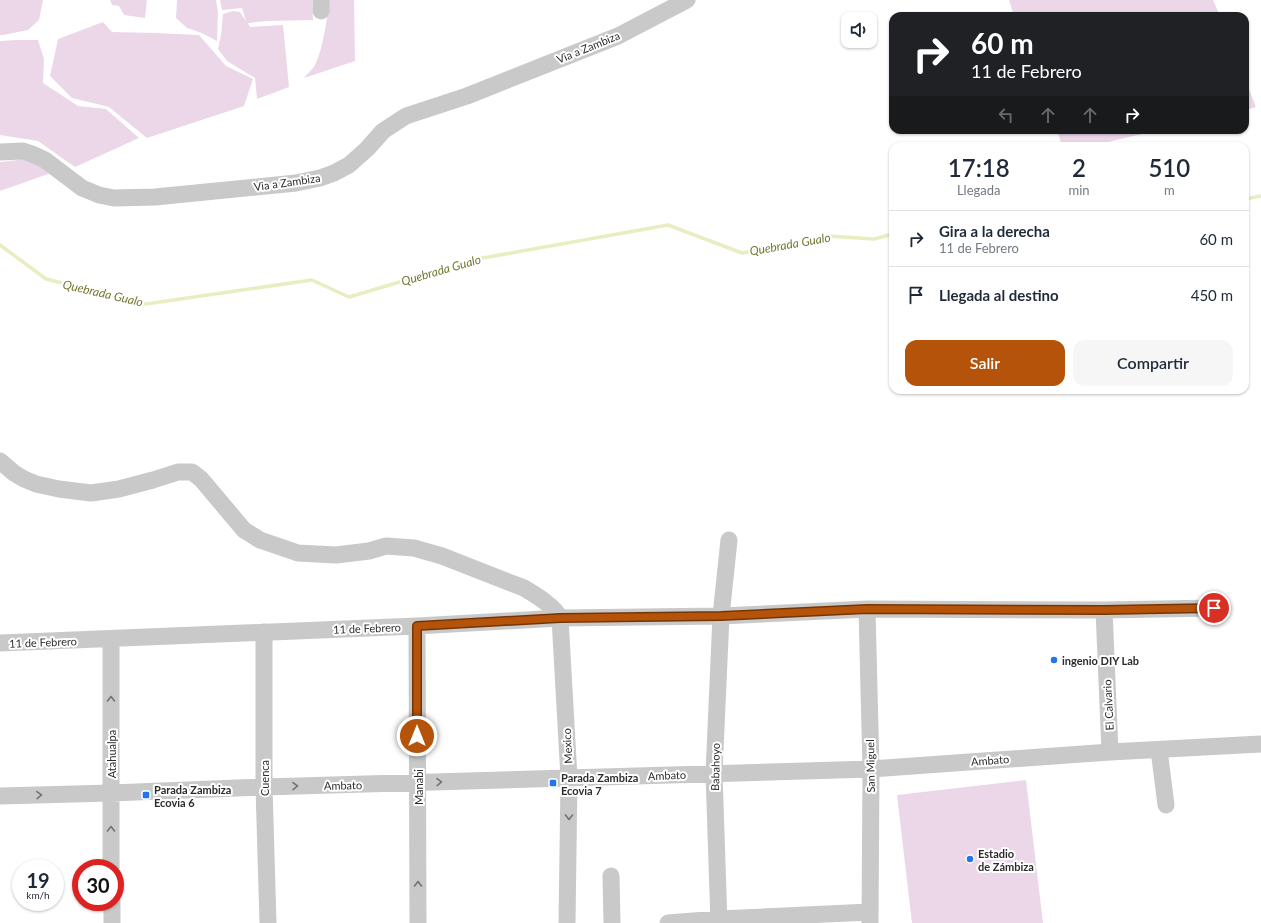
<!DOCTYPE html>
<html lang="es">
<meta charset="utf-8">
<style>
:root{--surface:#fff;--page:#f6f6f7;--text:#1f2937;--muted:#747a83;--line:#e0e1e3;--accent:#b45309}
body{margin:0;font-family:Lato,sans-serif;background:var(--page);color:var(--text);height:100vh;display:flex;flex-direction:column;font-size:15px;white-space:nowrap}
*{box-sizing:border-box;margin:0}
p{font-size:13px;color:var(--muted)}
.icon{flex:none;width:22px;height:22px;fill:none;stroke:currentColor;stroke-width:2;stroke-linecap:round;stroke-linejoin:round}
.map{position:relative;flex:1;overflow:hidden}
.side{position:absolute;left:889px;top:142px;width:360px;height:252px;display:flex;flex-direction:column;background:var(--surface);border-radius:12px;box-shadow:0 1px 3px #0004}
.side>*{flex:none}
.banner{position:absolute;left:889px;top:12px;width:360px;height:122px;border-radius:12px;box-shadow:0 1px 3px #0004;background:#202124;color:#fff;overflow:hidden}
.buttons{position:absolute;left:841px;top:12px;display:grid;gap:8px}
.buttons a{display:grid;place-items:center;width:36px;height:36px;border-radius:8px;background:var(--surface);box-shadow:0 1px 3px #0004;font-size:20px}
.speed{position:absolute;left:12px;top:859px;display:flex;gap:8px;font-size:20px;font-weight:700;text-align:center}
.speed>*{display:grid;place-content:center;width:52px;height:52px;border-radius:50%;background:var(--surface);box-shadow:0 1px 3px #0004;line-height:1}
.speed small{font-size:10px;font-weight:400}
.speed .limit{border:6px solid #d22;background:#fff;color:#111}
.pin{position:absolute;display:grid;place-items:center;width:34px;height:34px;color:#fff;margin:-17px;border:2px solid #fff;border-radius:50%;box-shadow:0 1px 4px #0007}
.me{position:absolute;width:44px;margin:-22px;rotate:0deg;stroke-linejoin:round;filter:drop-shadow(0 0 3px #0008)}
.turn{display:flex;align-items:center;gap:14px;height:84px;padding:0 16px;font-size:18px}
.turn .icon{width:52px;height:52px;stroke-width:2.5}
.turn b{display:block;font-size:28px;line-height:34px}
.lanes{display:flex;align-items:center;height:38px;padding:0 16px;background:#0003;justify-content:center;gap:20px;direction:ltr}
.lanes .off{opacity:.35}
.eta{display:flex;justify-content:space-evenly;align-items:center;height:68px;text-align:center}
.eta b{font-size:24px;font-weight:600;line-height:28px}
.cta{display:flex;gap:8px;margin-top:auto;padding:8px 16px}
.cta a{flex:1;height:46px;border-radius:12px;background:var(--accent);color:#fff;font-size:16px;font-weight:600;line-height:46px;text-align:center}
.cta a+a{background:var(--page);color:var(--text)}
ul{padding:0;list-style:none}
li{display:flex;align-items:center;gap:12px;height:56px;padding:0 16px;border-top:1px solid var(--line)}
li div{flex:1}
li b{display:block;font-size:15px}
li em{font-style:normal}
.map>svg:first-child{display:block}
</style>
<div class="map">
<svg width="1261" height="923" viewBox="0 0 1261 923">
<rect width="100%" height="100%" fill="#fff"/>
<!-- green -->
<path fill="#ebd7e8" d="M0 0H43L39 20 28 30 3 35H0Z
M110 0H147L145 18 124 15 119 6 112 5Z
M177 0H216L218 13 217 41 202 33 187 28 176 18Z
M220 0H312L313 20 267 21 248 23 250 27 283 25 289 87 257 99 255 78 227 61 218 49 221 35 223 14 233 11 240 12 246 21 242 8 222 10Z
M328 0H354L355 61 304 78C308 73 314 68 316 63 323 47 328 17 328 0Z
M1009 0H1213L1220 16H1014Z
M103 22 112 32 156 33 199 35 226 66 253 79 244 106 147 138 109 107 72 98 50 76 58 39Z
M16 40H38L44 59 43 83 78 106 106 109 139 138 75 167 38 141 0 135V41Z
M1245 79 1256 107 1245 110Z
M1057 130H1159L1091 146H1062Z
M28 159 51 173 0 191V162Z
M1026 780 1043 923H912L897 795Z"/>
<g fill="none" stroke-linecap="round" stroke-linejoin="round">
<!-- stream -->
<path stroke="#eaecc2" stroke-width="3.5" d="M1245 199 1261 196
M0 245 46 279 146 304 312 280 349 297 477 259 668 225 742 253 828 236 874 239 893 234"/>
<!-- minor -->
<path stroke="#c9c9c9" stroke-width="17" d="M321 0V11
M0 152 23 151 32 154 45 160 82 188 99 195 114 198 155 197 296 183 320 178 334 173 349 165 367 149 383 131 406 116 467 96 618 36 687 0
M0 461 14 473 24 479 36 484 59 489 91 493 119 489 153 480 178 472H192L201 479 244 530 260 540 298 553 336 555 369 551 386 546 414 548 442 556 524 588C534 594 556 607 560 618L569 778 567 923
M867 609 871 769 870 923
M1104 610 1110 752
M417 626 418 923
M264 632V787L268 923
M111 639V868
M0 643 417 626 560 618 721 616 867 609 1104 610 1214 608
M1159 750 1166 805
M0 796 111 793 264 787 871 769 1110 752 1261 744
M611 876 612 923
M112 902V923
M668 923 719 919 870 912
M719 923 714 773 721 616 729 540"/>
</g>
<!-- one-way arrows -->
<defs><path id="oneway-chevron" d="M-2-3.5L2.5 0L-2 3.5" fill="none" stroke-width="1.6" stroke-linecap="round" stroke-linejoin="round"/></defs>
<g stroke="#737373">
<use href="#oneway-chevron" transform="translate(111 699) rotate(-90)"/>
<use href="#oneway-chevron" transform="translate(439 782) rotate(-2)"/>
<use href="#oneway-chevron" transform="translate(295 786) rotate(-1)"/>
<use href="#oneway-chevron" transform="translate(39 795) rotate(-2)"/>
<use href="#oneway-chevron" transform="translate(569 817) rotate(91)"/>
<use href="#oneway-chevron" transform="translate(111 829) rotate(-90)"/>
<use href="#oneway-chevron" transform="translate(418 884) rotate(-90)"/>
</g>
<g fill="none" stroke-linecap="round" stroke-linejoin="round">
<!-- route casing -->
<g stroke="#753606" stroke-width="10">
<path id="route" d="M417 736V626L560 618 721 616 867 609 1104 610 1214 608"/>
</g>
<!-- route -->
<use href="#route" stroke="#b45309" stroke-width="7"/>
</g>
<!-- markers -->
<g fill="#2175ef" stroke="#fff" stroke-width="1.5">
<circle cx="1054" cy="660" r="4"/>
<rect x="549" y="779" width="8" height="8" rx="2"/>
<rect x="142" y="791" width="8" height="8" rx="2"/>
<circle cx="970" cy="859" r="4"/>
</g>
<g text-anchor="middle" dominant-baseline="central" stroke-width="4" stroke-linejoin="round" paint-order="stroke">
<!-- street labels -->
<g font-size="11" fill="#2c2c2c" stroke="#fff">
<text transform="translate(588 47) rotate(-22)">Via a Zambiza</text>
<text transform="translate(287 182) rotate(-8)">Via a Zambiza</text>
<text transform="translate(367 628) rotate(-2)">11 de Febrero</text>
<text transform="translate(43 642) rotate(-2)">11 de Febrero</text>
<text transform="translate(1108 705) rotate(-93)">El Calvario</text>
<text transform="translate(567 746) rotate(-93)">Mexico</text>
<text transform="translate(111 754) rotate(-90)">Atahualpa</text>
<text transform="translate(990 760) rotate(-4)">Ambato</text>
<text transform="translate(870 766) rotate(-91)">San Miguel</text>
<text transform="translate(715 767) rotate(-89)">Babahoyo</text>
<text transform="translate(667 775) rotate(-2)">Ambato</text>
<text transform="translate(264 778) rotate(-90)">Cuenca</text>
<text transform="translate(343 785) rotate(-1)">Ambato</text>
<text transform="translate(418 787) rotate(-90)">Manabi</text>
</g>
<!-- poi labels -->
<g font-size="11" font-weight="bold" fill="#2c2c2c" stroke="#fff" text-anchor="start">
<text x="1062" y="660">ingenio DIY Lab</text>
<text x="561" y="777">Parada Zambiza<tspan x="561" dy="13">Ecovia 7</tspan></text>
<text x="154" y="789">Parada Zambiza<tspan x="154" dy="13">Ecovia 6</tspan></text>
<text x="978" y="853">Estadio<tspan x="978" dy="13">de Zámbiza</tspan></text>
</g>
<!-- water labels -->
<g font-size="12" font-style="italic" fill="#73772f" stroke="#fff">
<text transform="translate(790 244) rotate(-10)">Quebrada Gualo</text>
<text transform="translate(441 270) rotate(-16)">Quebrada Gualo</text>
<text transform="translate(103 293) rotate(13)">Quebrada Gualo</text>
</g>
</g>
</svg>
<div class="buttons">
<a><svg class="icon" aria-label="sound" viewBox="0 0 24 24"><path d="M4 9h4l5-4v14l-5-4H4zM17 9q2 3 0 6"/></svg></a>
</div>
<div class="speed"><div>19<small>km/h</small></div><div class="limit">30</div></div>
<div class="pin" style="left:1214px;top:608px;background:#d93025"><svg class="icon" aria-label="arrive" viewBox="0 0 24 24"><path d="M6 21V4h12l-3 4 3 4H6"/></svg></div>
<svg class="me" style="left:417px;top:736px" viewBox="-20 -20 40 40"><circle r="17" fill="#b45309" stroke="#fff" stroke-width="3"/><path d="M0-11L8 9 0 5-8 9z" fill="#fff"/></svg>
<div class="banner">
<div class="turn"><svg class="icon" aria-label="right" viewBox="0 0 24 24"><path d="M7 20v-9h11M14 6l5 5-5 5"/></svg><div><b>60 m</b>11 de Febrero</div></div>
<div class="lanes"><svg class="icon off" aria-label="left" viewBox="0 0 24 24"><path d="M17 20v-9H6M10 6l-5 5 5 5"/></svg><svg class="icon off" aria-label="ahead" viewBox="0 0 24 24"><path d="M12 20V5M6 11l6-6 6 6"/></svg><svg class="icon off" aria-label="ahead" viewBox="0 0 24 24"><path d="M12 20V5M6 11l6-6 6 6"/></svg><svg class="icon" aria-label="right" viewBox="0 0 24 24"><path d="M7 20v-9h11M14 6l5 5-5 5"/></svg></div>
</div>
<section class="side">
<div class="eta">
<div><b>17:18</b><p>Llegada</p></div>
<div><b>2</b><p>min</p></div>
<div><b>510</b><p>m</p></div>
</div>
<ul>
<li><svg class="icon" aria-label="right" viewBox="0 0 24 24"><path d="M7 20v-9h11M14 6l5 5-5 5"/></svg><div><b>Gira a la derecha</b><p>11 de Febrero</p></div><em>60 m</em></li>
<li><svg class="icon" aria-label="arrive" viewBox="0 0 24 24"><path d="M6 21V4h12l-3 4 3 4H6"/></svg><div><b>Llegada al destino</b></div><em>450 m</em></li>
</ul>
<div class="cta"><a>Salir</a><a>Compartir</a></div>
</section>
</div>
